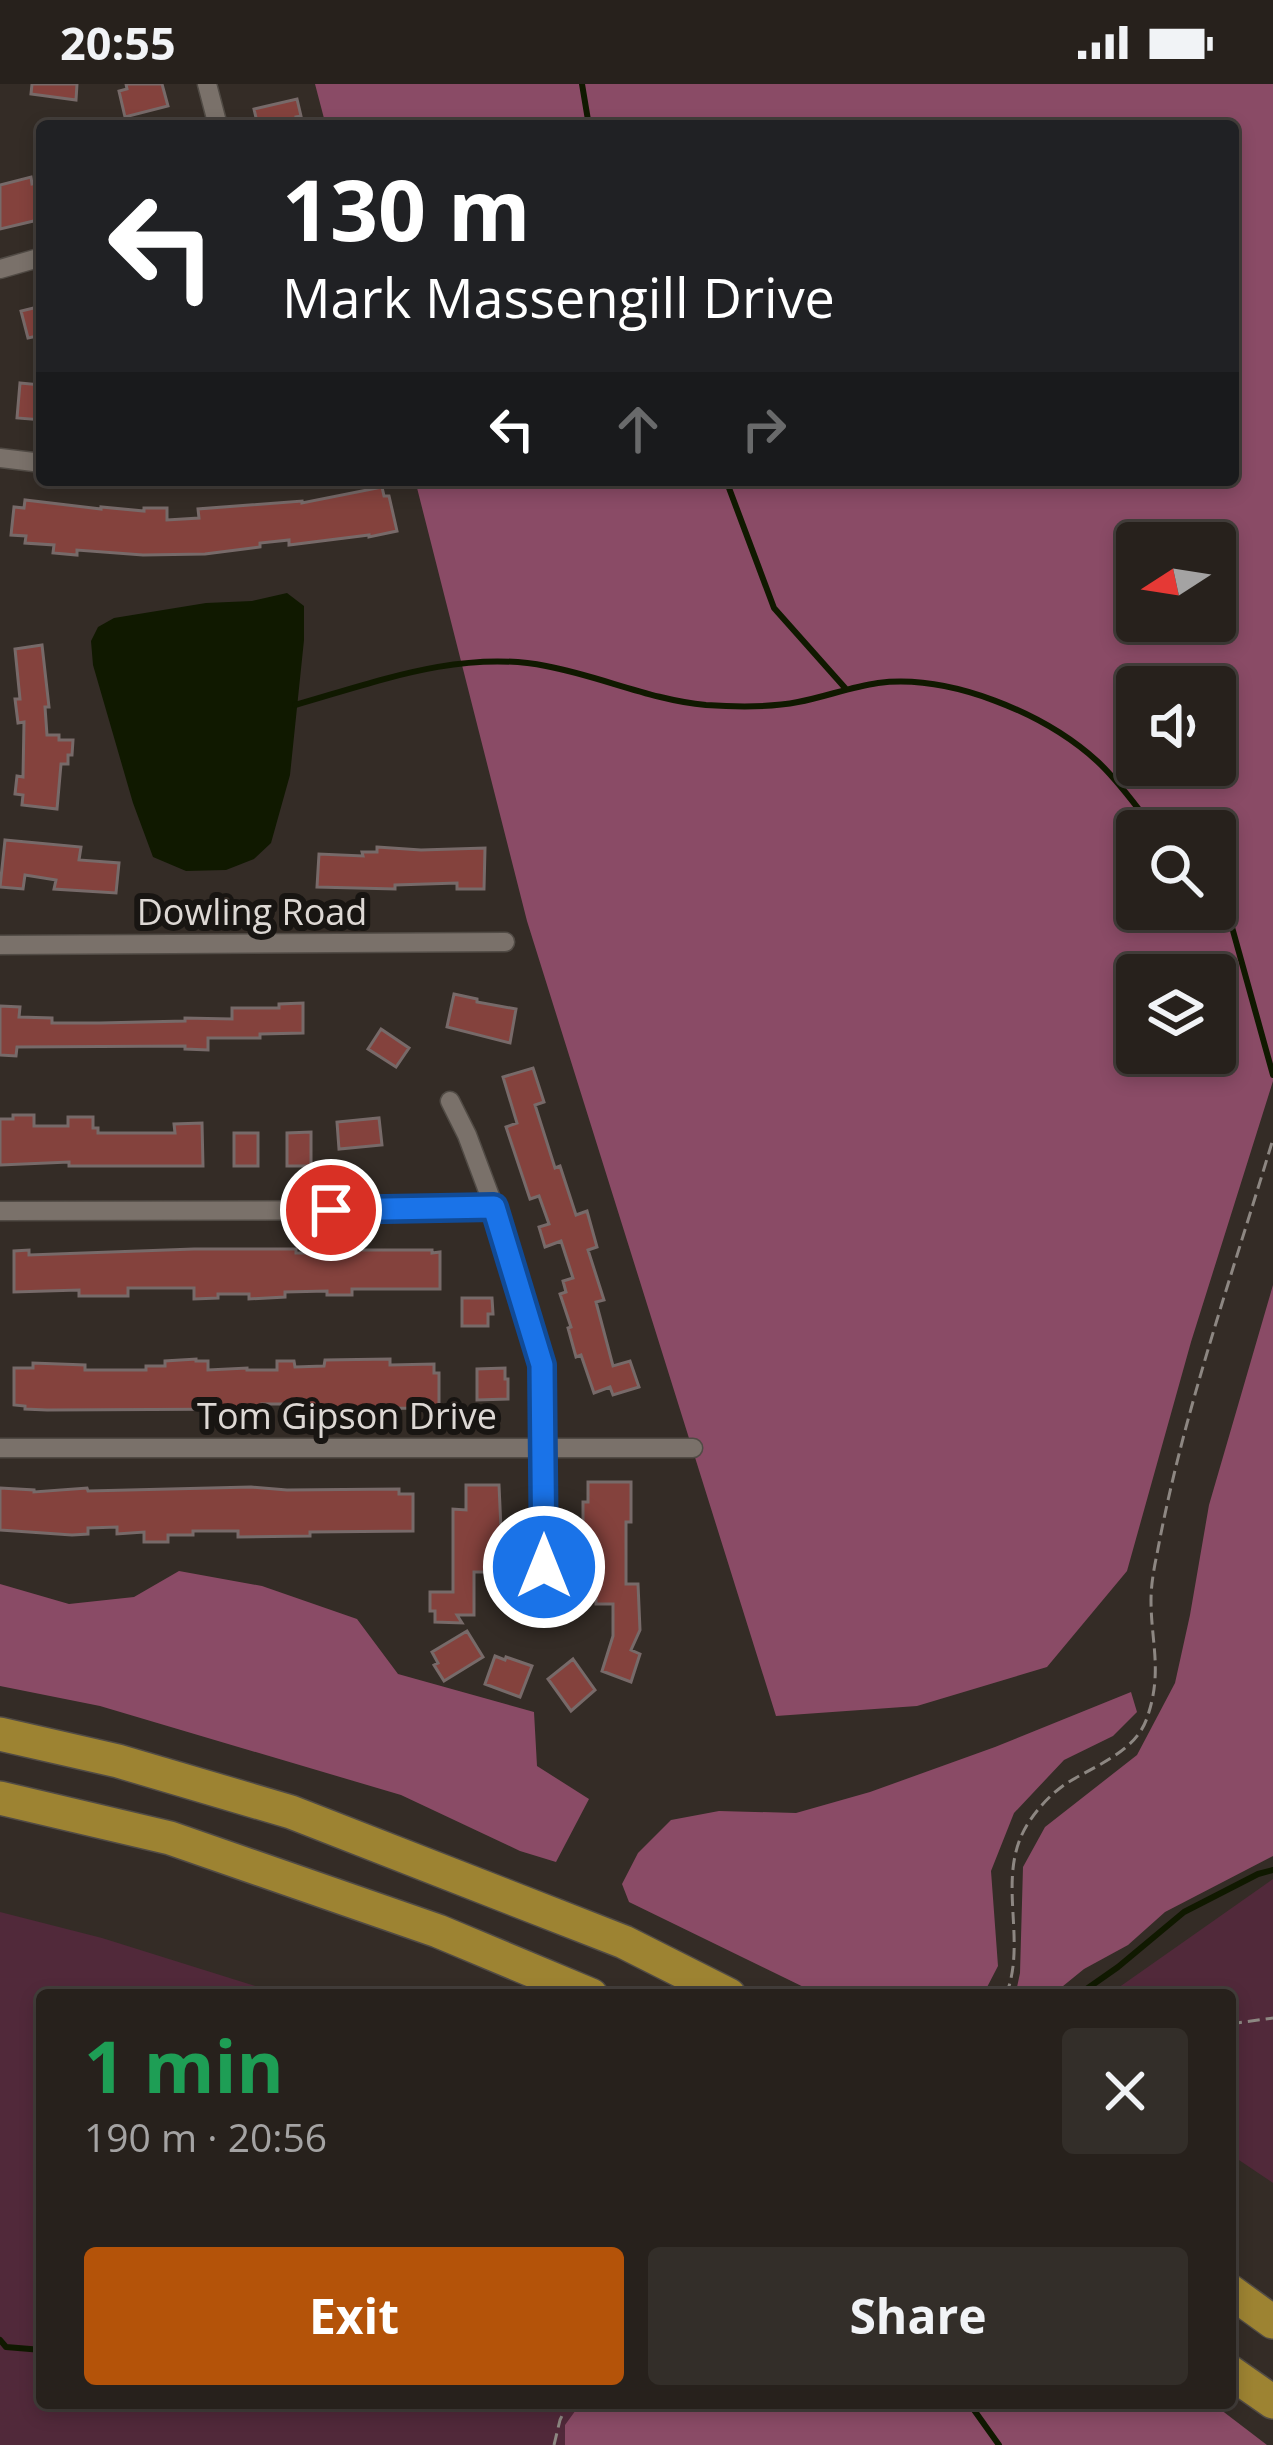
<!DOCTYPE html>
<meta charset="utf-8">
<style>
:root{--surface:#27211c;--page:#332e29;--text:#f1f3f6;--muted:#a4a3a3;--line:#433e3b;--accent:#b45309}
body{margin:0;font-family:"Open Sans",sans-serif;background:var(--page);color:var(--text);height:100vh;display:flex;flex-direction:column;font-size:45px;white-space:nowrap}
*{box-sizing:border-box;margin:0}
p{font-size:39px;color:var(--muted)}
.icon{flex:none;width:66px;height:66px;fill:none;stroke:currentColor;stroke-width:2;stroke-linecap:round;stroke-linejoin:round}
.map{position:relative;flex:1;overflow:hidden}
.side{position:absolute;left:36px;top:1905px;width:1200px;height:420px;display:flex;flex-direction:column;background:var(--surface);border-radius:12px;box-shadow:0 6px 18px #0003,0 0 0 3px var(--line)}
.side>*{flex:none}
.banner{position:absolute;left:36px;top:36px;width:1203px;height:366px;border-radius:12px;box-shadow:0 6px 18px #0003,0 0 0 3px var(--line);background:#202124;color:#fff;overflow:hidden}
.needle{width:78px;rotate:258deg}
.buttons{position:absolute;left:1116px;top:438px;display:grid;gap:24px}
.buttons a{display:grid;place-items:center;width:120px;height:120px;border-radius:12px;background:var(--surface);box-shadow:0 6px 18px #0003,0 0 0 3px var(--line);font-size:60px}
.pin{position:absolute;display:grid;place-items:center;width:102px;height:102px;color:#fff;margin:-51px;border:6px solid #fff;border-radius:50%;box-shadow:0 3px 12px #0007}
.me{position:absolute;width:132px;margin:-66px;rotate:0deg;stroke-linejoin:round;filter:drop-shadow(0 0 9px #0008)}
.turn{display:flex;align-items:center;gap:42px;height:252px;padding:0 48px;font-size:54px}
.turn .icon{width:156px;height:156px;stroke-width:2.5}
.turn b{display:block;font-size:84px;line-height:102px}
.lanes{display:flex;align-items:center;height:114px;padding:0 48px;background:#0003;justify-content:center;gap:60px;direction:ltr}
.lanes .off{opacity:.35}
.round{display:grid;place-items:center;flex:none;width:126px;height:126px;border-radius:12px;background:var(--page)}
.headline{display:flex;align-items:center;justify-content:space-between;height:204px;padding:0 48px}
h1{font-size:72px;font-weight:700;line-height:90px;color:#1e9e55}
.cta{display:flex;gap:24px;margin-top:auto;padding:24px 48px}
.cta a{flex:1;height:138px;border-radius:12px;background:var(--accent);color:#fff;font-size:48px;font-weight:700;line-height:138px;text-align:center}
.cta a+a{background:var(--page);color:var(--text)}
.status{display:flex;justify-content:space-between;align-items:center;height:84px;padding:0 60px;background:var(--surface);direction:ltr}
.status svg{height:33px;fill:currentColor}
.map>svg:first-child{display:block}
</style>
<div class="status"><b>20:55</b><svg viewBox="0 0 49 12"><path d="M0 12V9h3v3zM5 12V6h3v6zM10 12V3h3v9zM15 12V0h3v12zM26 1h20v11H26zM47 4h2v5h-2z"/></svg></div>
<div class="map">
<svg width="1273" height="2361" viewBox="0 0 1273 2361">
<rect width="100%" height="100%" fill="#342c26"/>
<!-- green -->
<path fill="#51293a" d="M1273 1795V2099L1230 2070V1911H1108Z
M0 1828 102 1854 284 1911H42V2319H784L790 2361H0Z"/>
<!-- forest -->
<path fill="#8a4b66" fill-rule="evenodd" d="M315 0H1273V997L1191 1258 1127 1487 1047 1583 917 1622 776 1632 527 837 415 396H1233V42H326ZM1137 459H1215V537H1137ZM1137 603H1215V681H1137ZM1137 747H1215V825H1137ZM1137 891H1215V969H1137Z
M1273 1201V1772L1165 1828 1128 1861 1084 1885 1052 1911H1021L1016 1908 1020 1889 1023 1783 1045 1743 1137 1671 1175 1599 1190 1531 1209 1421Z
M179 1487 262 1502 357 1535 398 1590 534 1628 537 1682 589 1715 556 1778 520 1767 401 1711 100 1622 0 1602V1500L69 1520 134 1513Z
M1131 1608 1137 1628 1113 1652 1064 1676 1014 1729 991 1787 998 1882 983 1911H820L629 1818 622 1800 638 1769 671 1736 719 1727 796 1729 870 1708 995 1663Z
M581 2319H1212L1267 2361H565V2341Z"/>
<!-- water -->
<path fill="#101900" d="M287 509 304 522V556L290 691 271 759 254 775 226 786 186 787 153 773 133 719 93 581 91 557 98 543 114 534 206 519 252 517Z"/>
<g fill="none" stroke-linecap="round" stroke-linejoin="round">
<!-- stream -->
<path stroke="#101900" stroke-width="6" d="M582 0 589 42
M726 396 774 524 846 605
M295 621C376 598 462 565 546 582 600 592 651 616 706 621 736 623 768 624 798 618 825 613 850 603 878 599 950 590 1044 629 1097 677 1119 697 1137 724 1156 747
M1215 819 1230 836 1273 991
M1078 1911 1118 1883 1184 1828 1258 1790 1273 1786
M0 2256 6 2263 42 2266
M969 2319 999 2361"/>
</g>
<!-- building -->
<path fill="#84423d" stroke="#776a69" stroke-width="3" d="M32 0H77L76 16 31 10Z
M126 0H162L168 22 125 33 119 7 127 5Z
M297 15 301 32 296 33 298 42H258L254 25Z
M31 93 32 100 37 99 42 119V135L0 145V101Z
M42 222V251L28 254 21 227Z
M20 299 42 301V336L17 334Z
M382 403 384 412H389L397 447 369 453V451L289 461V456L260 459V463L205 470 143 471 77 466V471L53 469 54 461 25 459 26 452 11 451 14 423 24 424 25 416 101 425V423L144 427V424H167V436L199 434 198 425 302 417V419Z
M42 561 49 623H45L47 651H59V656H73L72 671H68V680H61L57 725 22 721 23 711 15 710 17 692 23 693 24 638 18 639 15 615H20L15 565Z
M5 756 81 763 79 776 119 779 116 809 54 805 56 796 25 791 23 805 0 803Z
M377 763 421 766 485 764 484 805H457V799L395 801V805L317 803 319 770 363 772 362 768H377Z
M454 910 477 915V918L516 925 510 959 447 943Z
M303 919V949L260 950V954H208V966L185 965V962L17 963 16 972 0 971V922L20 923 19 933 52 934V939H100L185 937V934L232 935V924H279V920Z
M381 945 409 964 396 983 368 965Z
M533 984 544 1018 535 1021 555 1084 560 1082 576 1131 587 1127 597 1163 588 1166 604 1216 596 1218 613 1282 630 1277 639 1303 613 1311 610 1303 594 1309 581 1271 576 1273 568 1244 571 1243 560 1210 566 1208 563 1197 573 1194 561 1157 545 1163 539 1143 549 1140 539 1112 530 1115 506 1043 517 1039 503 993Z
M13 1031H34V1042H68V1033H93V1044H98V1049H175L174 1040 202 1039 203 1082H69V1078L0 1081V1035H13Z
M379 1034 382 1061 339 1065 337 1038Z
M311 1048V1082H287V1049Z
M234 1049H258V1082H234Z
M194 1165H296V1169H326V1166H432V1169L440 1168V1205H352V1211H327V1207L285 1208V1213L249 1215V1210H218V1214L194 1215V1204H128V1212H79V1206L14 1208V1167L29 1166V1171Z
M462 1214H492L493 1230H488V1242H462Z
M196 1275V1277H208V1286L247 1284V1286H277V1277H294L295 1283 324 1282 325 1276 390 1275V1281L434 1280V1289H439V1324L292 1325 291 1320H262V1325L47 1326 25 1325V1322L14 1321V1284H33V1279L85 1281V1286H146V1282H165V1277Z
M505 1284V1295H508V1315L477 1316V1285Z
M588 1398H631V1438H626V1500H638L640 1546 631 1566 640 1570 631 1598 602 1587 613 1552V1520H596V1474H583V1418H588Z
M466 1401H499L502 1467H496V1488H474V1531H457L462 1539 435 1538V1527H430V1508H453V1425L466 1426Z
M251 1403 287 1406 399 1405V1410H413V1447L310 1448V1452L238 1453V1447H193V1451H168V1458H144V1448L117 1450V1443L88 1444V1450L72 1451 0 1446V1404L34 1406V1408L87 1404 88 1407Z
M467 1547 483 1573 444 1597 434 1581 438 1579 432 1568Z
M495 1572 505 1576 506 1573 532 1582 520 1613 485 1600Z
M573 1575 595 1606 571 1627 548 1595Z"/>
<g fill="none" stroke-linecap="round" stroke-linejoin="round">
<!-- street casing -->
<g stroke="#514b45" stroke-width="21">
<path id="street" d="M207 0 218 42
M0 185 42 173
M0 374 42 379
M0 861 505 858
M450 1017 467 1051 494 1123 542 1281 544 1522
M0 1127 425 1126 494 1123
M0 1364H693"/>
</g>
<!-- highway casing -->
<g stroke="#514b45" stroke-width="36">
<path id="highway" d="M0 1650 118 1677 291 1728 624 1858 729 1911
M0 1714 170 1754 438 1847 591 1911
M1230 2207 1273 2238
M1230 2288 1273 2318"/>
</g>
<!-- path -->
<path stroke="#8d8782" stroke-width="3" stroke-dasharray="12 6" stroke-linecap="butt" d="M1006 1911C1028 1855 995 1794 1027 1741 1037 1725 1049 1712 1064 1701 1093 1682 1135 1669 1147 1634 1163 1588 1151 1559 1151 1516 1151 1501 1154 1484 1157 1470 1183 1329 1232 1192 1273 1055
M1230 1940 1273 1934
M554 2361 560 2336 568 2319"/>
<!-- street -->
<use href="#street" stroke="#7a716a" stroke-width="18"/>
<!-- highway -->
<use href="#highway" stroke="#9d8332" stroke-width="33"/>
</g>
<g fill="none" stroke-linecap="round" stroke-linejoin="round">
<!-- route casing -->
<g stroke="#114b97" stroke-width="30">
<path id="route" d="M331 1126 494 1123 542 1281 544 1483"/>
</g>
<!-- route -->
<use href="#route" stroke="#1a73e8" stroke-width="21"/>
</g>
<g text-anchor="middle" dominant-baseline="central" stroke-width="12" stroke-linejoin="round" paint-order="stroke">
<!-- street labels -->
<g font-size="36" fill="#ddd8d4" stroke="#181512">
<text x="252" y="827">Dowling Road</text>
<text x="347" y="1331">Tom Gipson Drive</text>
</g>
</g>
</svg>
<div class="buttons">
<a><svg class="needle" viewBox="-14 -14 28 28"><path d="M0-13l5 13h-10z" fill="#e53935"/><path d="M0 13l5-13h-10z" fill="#a4a3a3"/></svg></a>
<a><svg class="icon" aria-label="sound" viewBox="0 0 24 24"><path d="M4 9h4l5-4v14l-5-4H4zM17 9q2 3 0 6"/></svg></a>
<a><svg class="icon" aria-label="search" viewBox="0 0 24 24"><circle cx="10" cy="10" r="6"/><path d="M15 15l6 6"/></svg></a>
<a><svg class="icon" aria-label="layers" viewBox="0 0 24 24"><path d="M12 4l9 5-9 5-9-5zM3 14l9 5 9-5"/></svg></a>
</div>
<div class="pin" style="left:331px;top:1126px;background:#d93025"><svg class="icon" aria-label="arrive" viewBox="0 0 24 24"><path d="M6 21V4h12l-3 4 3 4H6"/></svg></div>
<svg class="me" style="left:544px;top:1483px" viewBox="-20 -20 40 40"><circle r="17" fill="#1a73e8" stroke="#fff" stroke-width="3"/><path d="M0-11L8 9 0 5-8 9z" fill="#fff"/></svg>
<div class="banner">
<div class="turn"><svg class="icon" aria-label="left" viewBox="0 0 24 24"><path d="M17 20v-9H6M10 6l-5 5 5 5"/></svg><div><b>130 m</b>Mark Massengill Drive</div></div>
<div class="lanes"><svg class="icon" aria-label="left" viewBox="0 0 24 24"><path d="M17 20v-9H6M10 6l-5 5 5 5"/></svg><svg class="icon off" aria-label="ahead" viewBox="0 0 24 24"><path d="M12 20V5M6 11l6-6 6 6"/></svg><svg class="icon off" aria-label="right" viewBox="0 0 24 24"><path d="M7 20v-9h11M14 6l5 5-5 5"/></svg></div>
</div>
<section class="side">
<div class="headline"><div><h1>1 min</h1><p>190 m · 20:56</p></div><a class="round"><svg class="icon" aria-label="close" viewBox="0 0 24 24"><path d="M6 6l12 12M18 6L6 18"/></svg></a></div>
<div class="cta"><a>Exit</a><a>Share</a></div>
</section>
</div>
